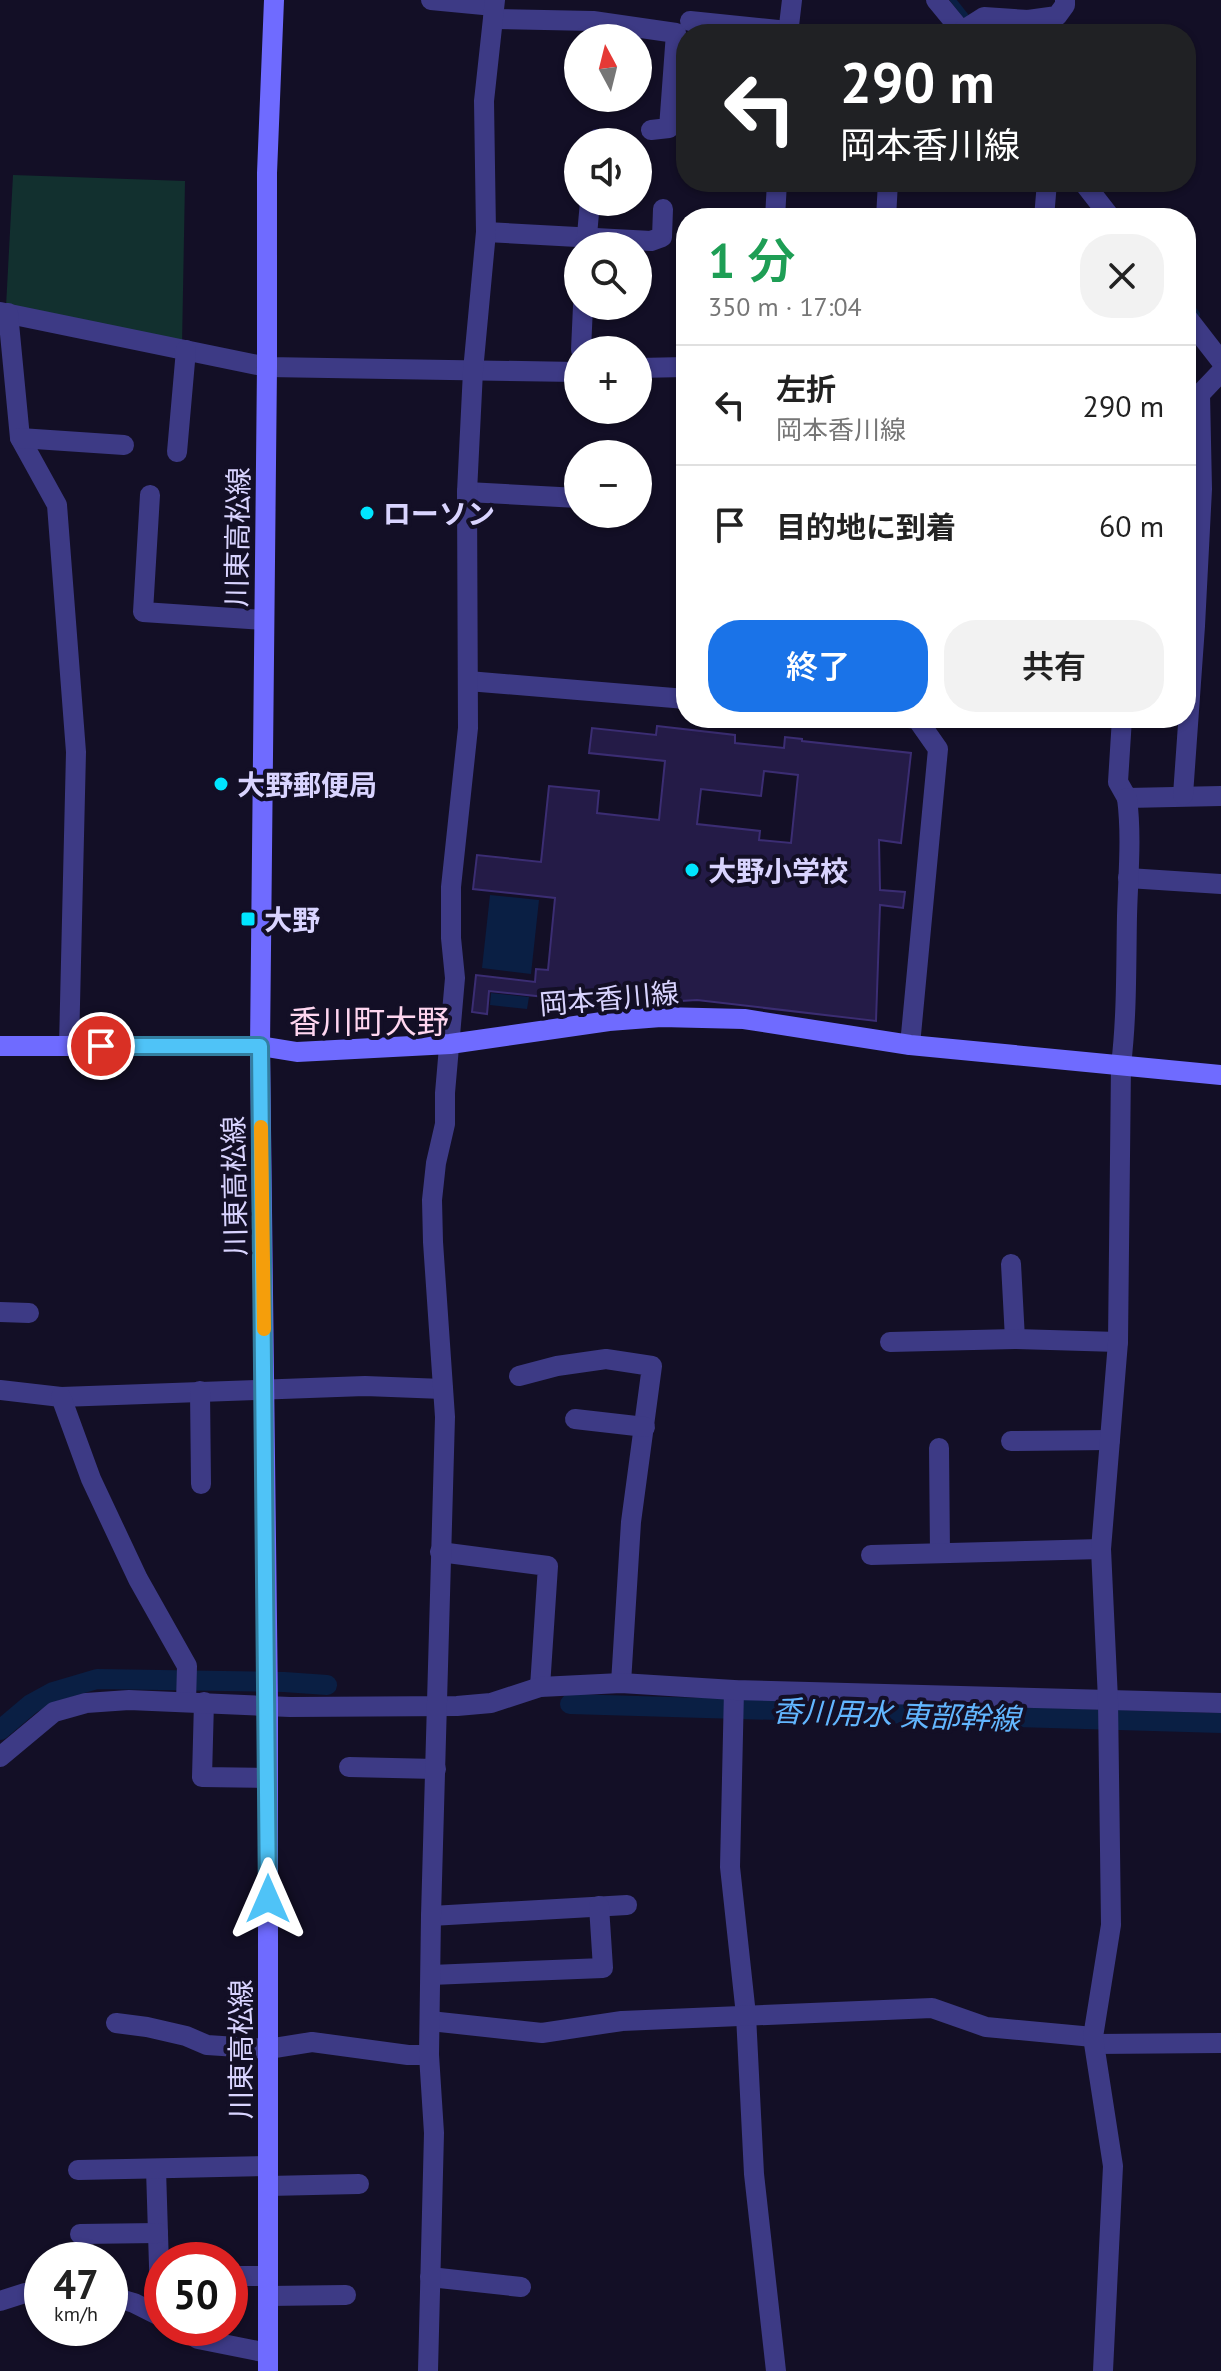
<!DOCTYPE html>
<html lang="ja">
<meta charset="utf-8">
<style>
body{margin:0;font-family:"PT Sans","Noto Sans JP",sans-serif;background:#f2f2f2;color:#222;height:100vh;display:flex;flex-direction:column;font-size:30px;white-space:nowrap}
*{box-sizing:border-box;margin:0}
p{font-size:26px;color:#767676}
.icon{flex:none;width:44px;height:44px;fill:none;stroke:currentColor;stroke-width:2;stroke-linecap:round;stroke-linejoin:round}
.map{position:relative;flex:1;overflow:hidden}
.side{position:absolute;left:676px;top:208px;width:520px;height:520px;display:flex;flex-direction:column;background:#fff;border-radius:32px;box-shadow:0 2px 6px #0004}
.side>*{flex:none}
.banner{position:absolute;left:676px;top:24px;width:520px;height:168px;border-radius:32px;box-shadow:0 2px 6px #0004;background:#202124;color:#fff;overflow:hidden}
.needle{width:52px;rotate:353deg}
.fabs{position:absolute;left:564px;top:24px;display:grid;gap:16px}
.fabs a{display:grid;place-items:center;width:88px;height:88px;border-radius:50%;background:#fff;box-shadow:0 2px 6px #0004;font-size:40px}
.speed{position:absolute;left:24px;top:2242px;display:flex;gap:16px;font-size:40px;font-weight:700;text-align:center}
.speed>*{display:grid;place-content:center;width:104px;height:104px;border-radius:50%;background:#fff;box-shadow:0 2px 6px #0004;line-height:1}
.speed small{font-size:20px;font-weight:400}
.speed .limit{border:12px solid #d22;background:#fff;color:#111}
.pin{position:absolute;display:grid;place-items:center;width:68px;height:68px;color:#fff;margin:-34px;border:4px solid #fff;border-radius:50%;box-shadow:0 2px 8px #0007}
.me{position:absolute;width:88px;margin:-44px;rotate:0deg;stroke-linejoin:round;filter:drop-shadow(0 0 6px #0008)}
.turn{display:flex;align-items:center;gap:28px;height:168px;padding:0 32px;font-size:36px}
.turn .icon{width:104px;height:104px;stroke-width:2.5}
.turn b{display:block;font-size:56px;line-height:68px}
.round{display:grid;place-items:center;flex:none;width:84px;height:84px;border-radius:32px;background:#f2f2f2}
.head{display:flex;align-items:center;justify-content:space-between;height:136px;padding:0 32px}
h1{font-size:48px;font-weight:600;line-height:60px;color:#1e9e55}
.cta{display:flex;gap:16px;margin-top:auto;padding:16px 32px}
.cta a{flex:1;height:92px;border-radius:32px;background:#1a73e8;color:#fff;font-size:32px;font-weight:600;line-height:92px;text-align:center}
.cta a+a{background:#f2f2f2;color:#222}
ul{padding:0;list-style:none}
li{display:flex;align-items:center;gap:24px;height:120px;padding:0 32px;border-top:2px solid #e0e0e0}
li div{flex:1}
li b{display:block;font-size:30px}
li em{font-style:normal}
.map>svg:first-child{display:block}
.green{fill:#12302f}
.water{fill:#0a1f44}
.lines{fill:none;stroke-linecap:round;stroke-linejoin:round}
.stream{stroke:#0a1f44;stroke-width:6}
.canal{stroke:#0a1f44;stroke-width:20}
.building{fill:#241b47;stroke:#3b2d73;stroke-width:2;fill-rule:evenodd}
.minor{stroke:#3d3a85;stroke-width:20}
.secondary{stroke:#6f6bff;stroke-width:20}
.route-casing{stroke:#337fa1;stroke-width:20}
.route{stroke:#4fc3f7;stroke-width:14}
.slow{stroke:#f59e0b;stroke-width:14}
.poi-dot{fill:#00e5ff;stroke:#130f26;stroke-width:3}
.labels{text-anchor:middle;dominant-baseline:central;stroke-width:8;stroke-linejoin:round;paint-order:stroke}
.poi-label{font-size:28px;font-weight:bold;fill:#d9d4ff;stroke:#130f26;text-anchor:start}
.street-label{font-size:28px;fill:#d9d4ff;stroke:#130f26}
.water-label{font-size:30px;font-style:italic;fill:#62b6ff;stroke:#130f26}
.quarter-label{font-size:32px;fill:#ffd6f0;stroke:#130f26}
</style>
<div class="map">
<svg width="1221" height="2371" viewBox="0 0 1221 2371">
<rect width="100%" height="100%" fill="#130f26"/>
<polygon class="green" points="13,175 185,181 182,345 6,307"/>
<g class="water">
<polygon points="490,895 539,900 531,974 482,968"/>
<polygon points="491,993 529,997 527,1009 490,1005"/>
</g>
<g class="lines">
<g class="stream">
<polyline points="953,0 980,34"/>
<polyline points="1186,300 1197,314"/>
</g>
<g class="canal">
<polyline points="570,1704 1221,1723"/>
<polyline points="0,1730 31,1704 53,1692 97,1679 284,1682 327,1685"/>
</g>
</g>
<path class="building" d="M657 726 735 735V743L784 748 785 737 802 739V741L911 753 901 843 879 840 880 890 905 892 903 908 880 905 876 1021 697 1000 631 1004 543 1014 545 997 489 991 487 1014 472 1012 476 975 535 982 536 969 548 970 555 898 473 889 477 855 541 862 549 786 599 791 597 813 659 820 665 761 589 753 592 728 656 735ZM764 771 798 775 791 843 759 840 760 831 697 824 701 789 761 796Z"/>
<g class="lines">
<g class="minor">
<polyline points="431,0 494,6"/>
<polyline points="936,0 964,34"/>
<polyline points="493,19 593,21 676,33 669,128 651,130"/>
<polyline points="690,21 788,31"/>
<polyline points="962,31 984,17 1028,20 1057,16 1065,5 1065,0"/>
<polyline points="788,34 792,0"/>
<polyline points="597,142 597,139"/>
<polyline points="1083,182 1111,218"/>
<polyline points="775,218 777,182"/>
<polyline points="886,218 888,182"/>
<polyline points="1044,218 1047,182"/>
<polyline points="486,232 651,241 662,237 663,209"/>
<polyline points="586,246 590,202"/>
<polyline points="0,312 267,367 578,372"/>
<polyline points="8,313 20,438 57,505 76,752 69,1046"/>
<polyline points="1186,316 1221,361"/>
<polyline points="581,350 583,306"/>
<polyline points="638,368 686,367"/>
<polyline points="20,438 124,445"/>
<polyline points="177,452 186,350"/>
<polyline points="467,492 578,498"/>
<polyline points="150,495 143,612 264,620"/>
<polyline points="468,681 686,699"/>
<polyline points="909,718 917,719 938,749 910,1045"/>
<polyline points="1122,718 1118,782 1127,798 1221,796"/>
<polyline points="1183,795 1195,626 1202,489 1200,394 1221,372"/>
<polyline points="1128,878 1221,884"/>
<polyline points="1011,1264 1015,1339"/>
<polyline points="0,1312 29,1313"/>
<polyline points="890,1342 1015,1339 1118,1342"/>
<polyline points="519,1376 557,1366 606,1359 652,1366 631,1522 621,1683"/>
<polyline points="0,1390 61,1397 365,1386 443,1389"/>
<polyline points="200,1391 201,1484"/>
<polyline points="61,1397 91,1479 138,1579 187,1666 186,1702"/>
<polyline points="575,1419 645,1427"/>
<polyline points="1011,1441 1110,1440"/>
<polyline points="939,1448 940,1553"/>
<polyline points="440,1552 548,1566 540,1687"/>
<polyline points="871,1555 1101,1549"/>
<polyline points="734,1690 730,1867 746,2015 754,2174 776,2371"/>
<polyline points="204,1702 202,1777 268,1778"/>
<polyline points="0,1757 54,1712 86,1703 129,1700 290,1707 457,1706 491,1703 540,1687 621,1683 734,1690 1221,1703"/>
<polyline points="349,1767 436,1769"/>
<polyline points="431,1916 627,1905"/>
<polyline points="431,1975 603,1968 599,1906"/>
<polyline points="430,2021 542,2033 622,2021 932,2008 986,2027 1093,2037"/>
<polyline points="116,2023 147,2027 186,2036 207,2045 268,2049 312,2042 408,2055 429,2055"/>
<polyline points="1095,2044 1221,2043"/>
<polyline points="156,2169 160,2298"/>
<polyline points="78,2170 268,2166"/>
<polyline points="268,2186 359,2184"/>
<polyline points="80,2234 158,2233"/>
<polyline points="230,2276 268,2276"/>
<polyline points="430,2277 521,2287"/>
<polyline points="110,2296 134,2303 162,2317"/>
<polyline points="268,2296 346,2295"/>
<polyline points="0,2301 25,2293 42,2292"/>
<polyline points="180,2328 198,2339 268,2353"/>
<polyline points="428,2371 434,2133 429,2055 431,1916 445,1417 433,1242 432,1200 436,1163 445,1124 445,1093 455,978 451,938 451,887 468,728 467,492 473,371 486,232 484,101 495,0"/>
<path d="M1103 2371 1113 2166 1093 2037 1111 1925 1108 1700 1101 1549 1118 1342 1121 1065C1127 1016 1126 966 1127 916 1128 877 1132 837 1127 798"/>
</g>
<g class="secondary">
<polyline points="0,1046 260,1046 297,1052 450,1044 609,1021 661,1017 744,1019 910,1045 1221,1075"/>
<polyline points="268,2371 268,1704 260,1046 267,367 267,173 274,0"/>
</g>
</g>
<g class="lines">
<g class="route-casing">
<polyline id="route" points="101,1046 260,1046 268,1899"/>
</g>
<use href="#route" class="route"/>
<polyline class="slow" points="261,1127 264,1329"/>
</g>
<g class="poi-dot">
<circle cx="367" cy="513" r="8"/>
<circle cx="221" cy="784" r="8"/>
<circle cx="692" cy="870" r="8"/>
<rect x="240" y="911" width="16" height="16" rx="4"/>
</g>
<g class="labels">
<g class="poi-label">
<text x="383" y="513">ローソン</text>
<text x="237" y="784">大野郵便局</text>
<text x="708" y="870">大野小学校</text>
<text x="264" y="919">大野</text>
</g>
<g class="street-label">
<text transform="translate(237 537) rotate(-89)">川東高松線</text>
<text transform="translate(609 998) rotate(-5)">岡本香川線</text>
<text transform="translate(234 1186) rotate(-91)">川東高松線</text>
<text transform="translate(240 2049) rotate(-90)">川東高松線</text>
</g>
<g class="water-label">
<text transform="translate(896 1714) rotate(2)">香川用水 東部幹線</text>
</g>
<g class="quarter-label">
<text x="369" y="1021">香川町大野</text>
</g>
</g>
</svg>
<div class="fabs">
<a><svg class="needle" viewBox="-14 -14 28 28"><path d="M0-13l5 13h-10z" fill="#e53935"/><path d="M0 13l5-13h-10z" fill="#767676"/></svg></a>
<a><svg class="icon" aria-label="sound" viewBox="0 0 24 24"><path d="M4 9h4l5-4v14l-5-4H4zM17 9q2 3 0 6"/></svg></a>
<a><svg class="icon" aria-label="search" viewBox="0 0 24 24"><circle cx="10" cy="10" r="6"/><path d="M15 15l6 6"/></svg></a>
<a>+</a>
<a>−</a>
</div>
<div class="speed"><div>47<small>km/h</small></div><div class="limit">50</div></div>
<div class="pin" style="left:101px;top:1046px;background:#d93025"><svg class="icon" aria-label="arrive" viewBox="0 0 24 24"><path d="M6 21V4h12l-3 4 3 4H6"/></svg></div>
<svg class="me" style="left:268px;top:1899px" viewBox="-20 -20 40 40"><path d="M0-17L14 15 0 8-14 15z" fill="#4fc3f7" stroke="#fff" stroke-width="4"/></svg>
<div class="banner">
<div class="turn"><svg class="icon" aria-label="left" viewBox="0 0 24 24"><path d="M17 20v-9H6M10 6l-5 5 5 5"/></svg><div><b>290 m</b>岡本香川線</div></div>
</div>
<section class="side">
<div class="head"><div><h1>1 分</h1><p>350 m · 17:04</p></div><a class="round"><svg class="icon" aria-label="close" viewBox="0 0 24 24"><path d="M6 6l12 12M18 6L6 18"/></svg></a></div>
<ul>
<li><svg class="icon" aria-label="left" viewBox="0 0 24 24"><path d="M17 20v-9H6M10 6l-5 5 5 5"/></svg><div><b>左折</b><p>岡本香川線</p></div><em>290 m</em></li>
<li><svg class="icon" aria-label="arrive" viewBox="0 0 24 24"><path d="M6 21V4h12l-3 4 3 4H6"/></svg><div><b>目的地に到着</b></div><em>60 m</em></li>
</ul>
<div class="cta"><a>終了</a><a>共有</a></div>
</section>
</div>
